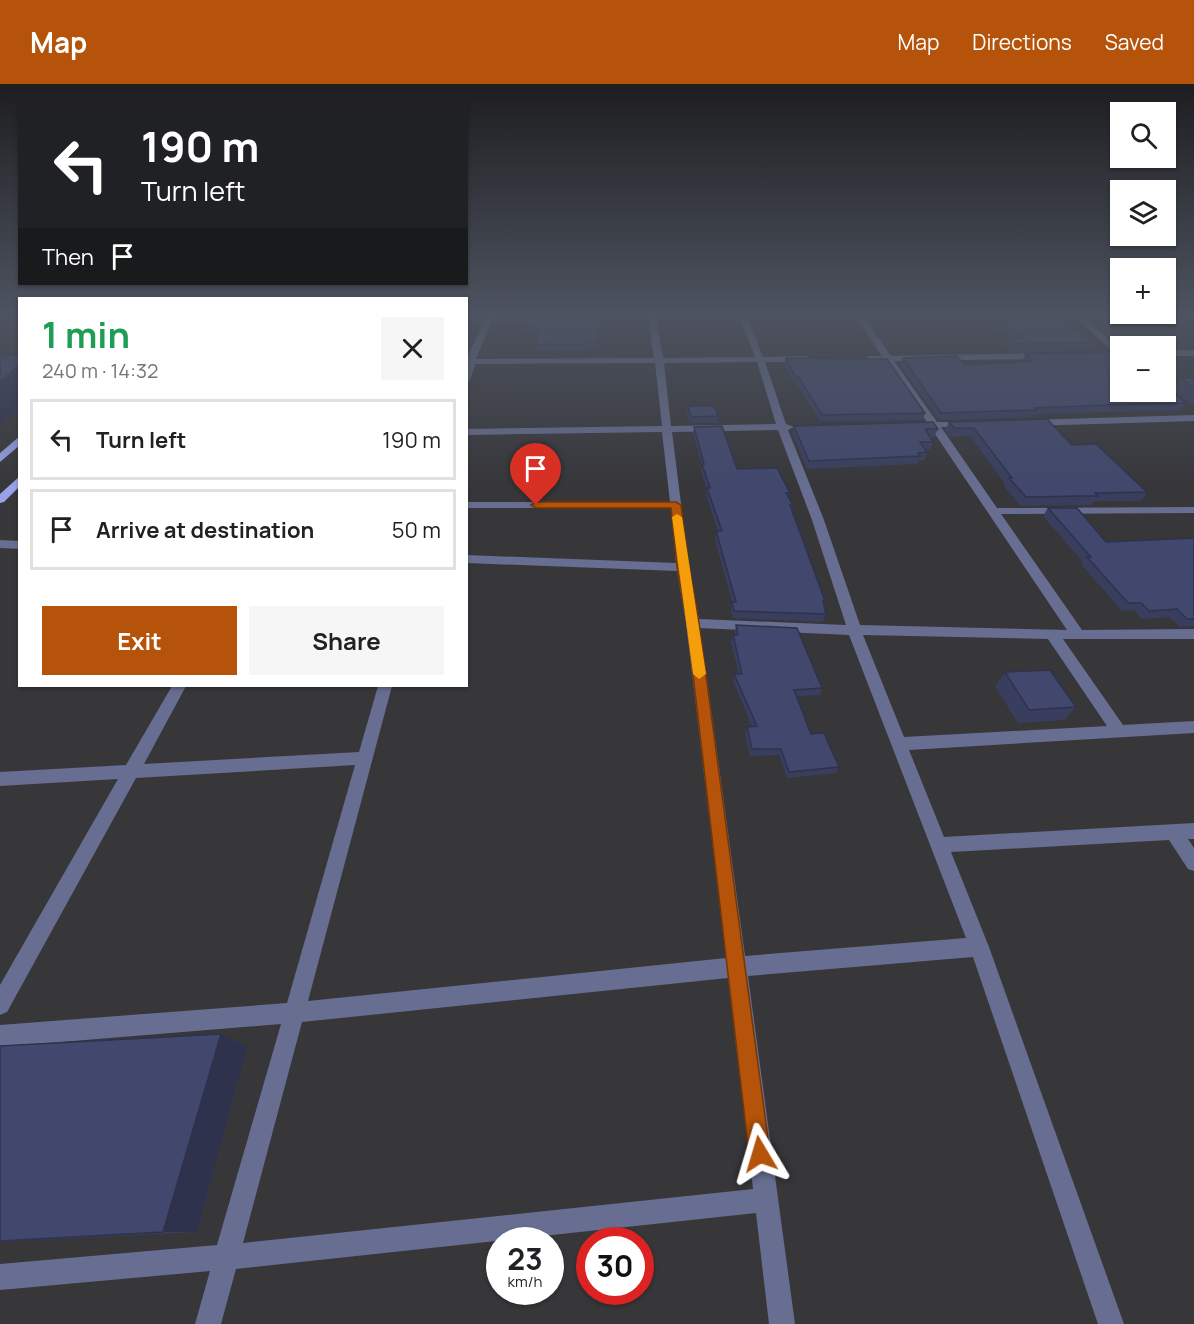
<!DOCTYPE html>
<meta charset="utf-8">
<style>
body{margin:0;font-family:Manrope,sans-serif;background:#f6f6f6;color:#202124;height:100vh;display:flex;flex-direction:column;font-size:22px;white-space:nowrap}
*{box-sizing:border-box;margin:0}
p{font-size:20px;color:#757577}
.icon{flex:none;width:33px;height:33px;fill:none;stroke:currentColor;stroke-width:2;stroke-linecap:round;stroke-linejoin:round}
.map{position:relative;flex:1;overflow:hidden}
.side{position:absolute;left:18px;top:213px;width:450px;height:390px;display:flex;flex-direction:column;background:#fff;border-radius:0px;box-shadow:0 2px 4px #0004}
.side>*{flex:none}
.top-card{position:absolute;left:18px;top:18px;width:450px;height:183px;border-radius:0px;box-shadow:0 2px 4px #0004;background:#202124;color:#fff;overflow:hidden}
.controls{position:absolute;left:1110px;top:18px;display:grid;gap:12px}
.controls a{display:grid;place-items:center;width:66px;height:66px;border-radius:0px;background:#fff;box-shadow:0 2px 4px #0004;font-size:30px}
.speed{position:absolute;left:486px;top:1143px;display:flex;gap:12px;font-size:30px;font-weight:700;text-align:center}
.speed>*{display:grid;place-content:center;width:78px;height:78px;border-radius:50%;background:#fff;box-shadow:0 2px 4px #0004;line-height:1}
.speed small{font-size:15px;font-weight:400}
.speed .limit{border:9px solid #d22;background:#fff;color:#111}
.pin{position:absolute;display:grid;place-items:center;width:51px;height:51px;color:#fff;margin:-62px -26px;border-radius:50% 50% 50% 0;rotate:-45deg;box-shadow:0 0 6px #0007}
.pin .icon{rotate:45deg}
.me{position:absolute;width:66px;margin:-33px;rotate:353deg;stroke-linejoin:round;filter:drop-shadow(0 0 4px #0008)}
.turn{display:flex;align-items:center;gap:21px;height:126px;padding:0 24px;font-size:27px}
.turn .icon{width:78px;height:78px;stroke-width:2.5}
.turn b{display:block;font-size:42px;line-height:51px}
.then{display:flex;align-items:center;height:57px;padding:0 24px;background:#0003;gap:12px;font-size:22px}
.round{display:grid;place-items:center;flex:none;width:63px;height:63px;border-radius:0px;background:#f6f6f6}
.summary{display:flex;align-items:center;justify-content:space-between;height:102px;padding:0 24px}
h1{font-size:36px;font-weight:700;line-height:45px;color:#1e9e55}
.primary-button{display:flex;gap:12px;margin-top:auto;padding:12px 24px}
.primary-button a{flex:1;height:69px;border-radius:0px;background:#b45309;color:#fff;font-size:24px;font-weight:700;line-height:69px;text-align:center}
.primary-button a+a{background:#f6f6f6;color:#202124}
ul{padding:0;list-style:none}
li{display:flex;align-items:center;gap:18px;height:81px;margin:0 12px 9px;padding:0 12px;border:3px solid #e0e0e0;border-radius:0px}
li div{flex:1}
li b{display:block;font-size:22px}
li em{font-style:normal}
header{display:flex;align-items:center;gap:36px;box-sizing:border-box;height:84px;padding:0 30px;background:#b45309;color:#fff}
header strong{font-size:28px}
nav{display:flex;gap:33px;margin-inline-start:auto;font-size:21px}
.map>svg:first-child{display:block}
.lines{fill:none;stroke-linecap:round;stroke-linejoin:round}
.street{fill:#686e91;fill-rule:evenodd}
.primary{fill:#97a2e9;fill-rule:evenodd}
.wall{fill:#393e5e}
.shaded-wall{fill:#2e324c}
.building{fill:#42486d;stroke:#2e324c;stroke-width:1.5}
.route{fill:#b45309;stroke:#753606;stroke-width:1.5}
.slow{fill:#f59e0b}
</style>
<header>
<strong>Map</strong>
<nav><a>Map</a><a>Directions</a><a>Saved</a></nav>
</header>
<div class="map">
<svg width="1194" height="1240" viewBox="0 0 1194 1240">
<rect width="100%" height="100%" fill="#37373a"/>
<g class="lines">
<g class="street">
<path d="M488 229H496L494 232H546L550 234 546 236 492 237 476 275 654 274 648 235 576 236V232H579L647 229H910L863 232 891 272 1043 269 1047 272 1043 275 894 277 937 338H969L971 340 966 343H941L997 424 1194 423V429L1001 430 1082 546 1194 545V555H1063L1123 641 1194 637V649L909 666 944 753 1194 739V755H1188L1194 764V787L1188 785 1169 756 951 768 989 863 1124 1240H1098L973 873 748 892 795 1240H769L756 1129 236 1185 221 1240H195L210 1187 0 1206V1180L217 1161 281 940 0 963V941L287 919 355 681 136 694 7 928 0 931V901L118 695 0 702V688L126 681 172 602H186L144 680 359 668 378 602H392L308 917 726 874 686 539 677 487 466 479V471L676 479 671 424H466V418H670L662 348 466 351V345L662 342 655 279 475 280 470 296 466 299V275L485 237H466V233L487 232ZM855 232 882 272H869L865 275 869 278 886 277 927 338H915L910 341 915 344H931L1067 546 860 541 824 436 788 346 794 343 786 340 765 278H806L810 275 806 272 763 273 748 234ZM740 234 755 273 663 274 656 235ZM757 278 776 340 671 342 664 279ZM778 346 812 436 846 541 699 535 689 483 672 348ZM700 544 849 551 966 854 745 872ZM863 551 1048 555 1107 642 904 653ZM728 894 753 1105 243 1159 302 938Z"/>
<polygon points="1071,229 1194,229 1194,232 1085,234 1120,266 1120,272 1091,274 1088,273 1088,269 1113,268"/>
<rect x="1166" y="266" width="28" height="6"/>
<polygon points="1194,331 1194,337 1029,342 1024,339 1029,336"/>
<polygon points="0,456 20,457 20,465 0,464"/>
</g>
<g class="primary">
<polygon points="20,352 20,361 0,378 0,369"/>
<polygon points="20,392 20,402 4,418 0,419 0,410"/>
</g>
</g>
<g class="wall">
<polygon points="980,229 1035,229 1041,235 1071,245 1095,259 1091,266 1011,268 1005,262 1008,255 1010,255"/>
<polygon points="599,232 597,264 586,263 586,267 536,266 537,250 526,249 526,243"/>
<polygon points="1025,270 1120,308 1166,303 1186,319 1181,326 1102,328 1033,331 1032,333 938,336 900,281 903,274 965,281 1023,278 1022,277"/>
<polygon points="786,274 925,329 923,336 820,337 796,299 793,299 784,280"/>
<polygon points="1181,294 1194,294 1194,322 1173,306"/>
<polygon points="688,322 718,332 717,339 690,339 687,329"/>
<polygon points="949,338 1072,361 1147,408 1141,417 1094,417 1092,421 1078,421 1021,422 1004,403 1005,400 970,352 950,353 945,346"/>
<polygon points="794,342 938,345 934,353 930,353 933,358 930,366 925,366 927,368 924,376 918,377 917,380 807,385 792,349"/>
<polygon points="694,343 737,385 790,409 789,413 793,421 792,425 825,517 824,521 826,530 823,538 732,534 731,525 732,518 715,455 716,447 718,447 706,411 707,406 701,387 702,382 693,350"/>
<polygon points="1048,424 1106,458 1194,454 1194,542 1180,543 1170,533 1142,535 1134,526 1122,527 1081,480 1083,478 1043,432"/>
<polygon points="736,541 822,604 820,611 796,612 811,650 839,683 836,689 787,694 779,671 750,672 745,649 747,643 752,642 733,597 734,590 739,590 731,558 733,551 735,551 735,548"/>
<polygon points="1005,588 1076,623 1064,636 1018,639 995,602"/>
<polygon points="221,950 247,963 197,1148 0,1158 0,962"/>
</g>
<g class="shaded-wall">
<polygon points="10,229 20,229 20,238 15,238"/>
<polygon points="20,280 20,322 0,341 0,298"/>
<polygon points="221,950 247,963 197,1148 163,1148"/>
</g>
<g class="building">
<polygon points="991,229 1035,229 1041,235 1058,235 1071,245 1076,245 1095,259 1015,260 1008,255 1022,254"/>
<polygon points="599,232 597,257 586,257 586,261 536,260 538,244 526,243 528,233"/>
<polygon points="1108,269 1120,278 1120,308 1166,308 1166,299 1167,299 1166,303 1186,319 1107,321 1035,324 1036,326 941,329 903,274 957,272 965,281 1033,277 1025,270"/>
<polygon points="20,270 20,280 0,298 0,272"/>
<polygon points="786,274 887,275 925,329 822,331 798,292 795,292"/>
<polygon points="1181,294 1194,294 1194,304"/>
<polygon points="688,322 714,322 718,332 691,333"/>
<polygon points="1047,335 1072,361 1096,360 1147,408 1095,409 1098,412 1083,412 1026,413 1009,394 1012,394 974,344 954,344 949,338"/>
<polygon points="933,338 938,345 925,345 933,358 920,358 927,368 918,369 920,372 809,377 794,342"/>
<polygon points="722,342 737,385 777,384 790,409 786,409 793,421 790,421 825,517 823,517 826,530 734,527 732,518 736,518 716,447 722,447 707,404 710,404 702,380 704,380 694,343"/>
<polygon points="1048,424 1077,424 1106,458 1194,454 1194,535 1187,535 1177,525 1149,527 1141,519 1128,519 1087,473 1091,473"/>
<polygon points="736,541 797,544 822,604 794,606 811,650 824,649 839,683 789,688 781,665 752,665 747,643 757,642 734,590 742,590 733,551 738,551"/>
<polygon points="1050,586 1076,623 1029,626 1005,588"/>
<polygon points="221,950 163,1148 0,1157 0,962"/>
</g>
<linearGradient id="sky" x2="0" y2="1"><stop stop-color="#1e1e20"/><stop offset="0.57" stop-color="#4d5360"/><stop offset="1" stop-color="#4d5360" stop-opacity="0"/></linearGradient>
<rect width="1194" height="403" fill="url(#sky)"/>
<polygon class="route" points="676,418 681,421 689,483 699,539 770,1070 767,1077 760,1080 752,1077 749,1070 687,539 677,483 671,424 536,424 531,421 536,418"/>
<polygon class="slow" points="677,430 682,433 706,590 699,595 693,590 672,433"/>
</svg>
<div class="controls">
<a><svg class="icon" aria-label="search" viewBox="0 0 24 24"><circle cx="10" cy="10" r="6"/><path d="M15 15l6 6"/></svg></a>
<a><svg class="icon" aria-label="layers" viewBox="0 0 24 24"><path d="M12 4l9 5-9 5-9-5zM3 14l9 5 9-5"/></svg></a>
<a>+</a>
<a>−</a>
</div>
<div class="speed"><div>23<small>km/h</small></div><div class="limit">30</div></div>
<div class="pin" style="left:536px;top:421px;background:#d93025"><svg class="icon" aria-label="arrive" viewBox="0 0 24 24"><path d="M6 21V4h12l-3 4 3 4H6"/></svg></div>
<svg class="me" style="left:760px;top:1070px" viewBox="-20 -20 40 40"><path d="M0-17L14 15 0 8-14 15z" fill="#b45309" stroke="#fff" stroke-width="4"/></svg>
<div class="top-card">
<div class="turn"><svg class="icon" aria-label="left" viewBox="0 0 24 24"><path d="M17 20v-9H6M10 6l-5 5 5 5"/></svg><div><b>190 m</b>Turn left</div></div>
<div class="then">Then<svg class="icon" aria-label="arrive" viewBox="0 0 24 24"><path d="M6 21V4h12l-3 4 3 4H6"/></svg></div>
</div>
<section class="side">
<div class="summary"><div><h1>1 min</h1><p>240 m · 14:32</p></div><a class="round"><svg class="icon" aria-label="close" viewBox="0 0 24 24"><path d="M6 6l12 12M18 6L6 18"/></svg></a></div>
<ul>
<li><svg class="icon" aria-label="left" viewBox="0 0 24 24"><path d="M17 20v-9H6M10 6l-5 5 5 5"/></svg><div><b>Turn left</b></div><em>190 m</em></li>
<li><svg class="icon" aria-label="arrive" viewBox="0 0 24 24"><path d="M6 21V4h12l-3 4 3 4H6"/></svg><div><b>Arrive at destination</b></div><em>50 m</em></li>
</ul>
<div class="primary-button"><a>Exit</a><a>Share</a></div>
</section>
</div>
